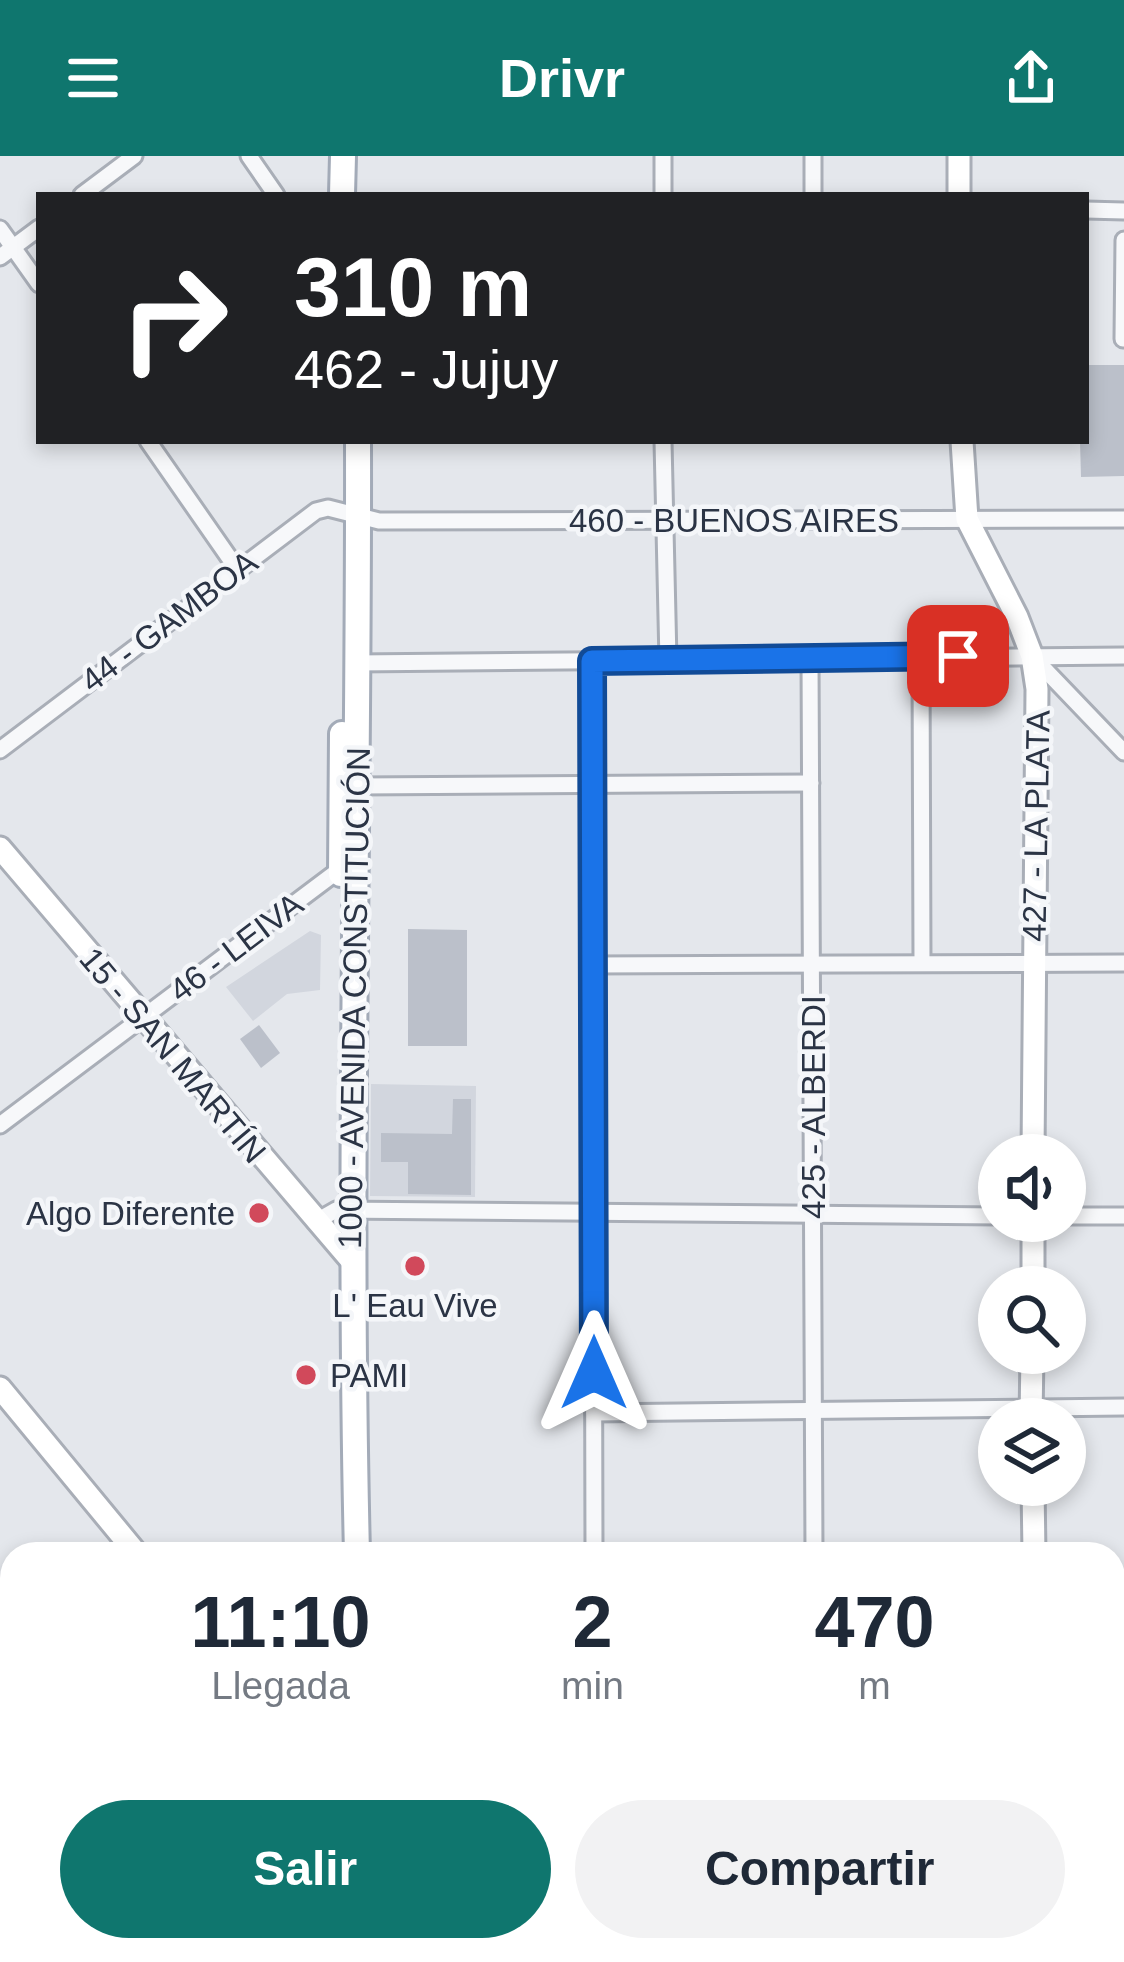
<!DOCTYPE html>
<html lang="es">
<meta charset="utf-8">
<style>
body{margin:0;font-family:Helvetica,sans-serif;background:#f2f2f3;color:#1f2937;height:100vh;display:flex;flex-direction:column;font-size:45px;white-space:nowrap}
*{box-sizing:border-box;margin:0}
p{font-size:39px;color:#747a83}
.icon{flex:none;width:66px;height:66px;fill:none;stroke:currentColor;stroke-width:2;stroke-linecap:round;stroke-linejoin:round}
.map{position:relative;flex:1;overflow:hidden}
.side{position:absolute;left:0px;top:1386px;width:1125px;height:420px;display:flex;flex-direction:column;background:#fff;border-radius:36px 36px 0 0;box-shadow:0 6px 18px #0003}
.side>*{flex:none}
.top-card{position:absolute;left:36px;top:36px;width:1053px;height:252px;border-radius:0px;box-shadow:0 6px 18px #0003;background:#202124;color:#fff;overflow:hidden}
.controls{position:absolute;left:978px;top:978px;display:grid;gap:24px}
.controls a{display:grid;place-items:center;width:108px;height:108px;border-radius:50%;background:#fff;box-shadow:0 6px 18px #0003;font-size:60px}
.pin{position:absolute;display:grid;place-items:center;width:102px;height:102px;color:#fff;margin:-51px;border-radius:24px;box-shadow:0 6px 18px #0006}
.me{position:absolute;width:132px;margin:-66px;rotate:0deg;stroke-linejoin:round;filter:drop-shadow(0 0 9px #0008)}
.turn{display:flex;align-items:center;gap:42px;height:252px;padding:0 60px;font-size:54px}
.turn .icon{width:156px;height:156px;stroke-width:2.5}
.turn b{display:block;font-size:84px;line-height:102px}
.eta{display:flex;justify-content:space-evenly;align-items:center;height:204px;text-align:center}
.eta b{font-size:72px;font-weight:800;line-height:84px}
.cta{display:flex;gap:24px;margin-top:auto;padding:24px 60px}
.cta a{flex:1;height:138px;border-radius:72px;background:#0f766e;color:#fff;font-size:48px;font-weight:800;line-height:138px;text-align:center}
.cta a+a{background:#f2f2f3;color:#1f2937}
header{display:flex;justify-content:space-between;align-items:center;height:156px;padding:0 60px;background:#0f766e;color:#fff;font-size:54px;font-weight:800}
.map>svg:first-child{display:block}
.built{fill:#d2d6de}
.building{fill:#bbc0ca}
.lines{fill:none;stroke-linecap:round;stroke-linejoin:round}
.street-casing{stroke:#a9aeb7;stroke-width:21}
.secondary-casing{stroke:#a9aeb7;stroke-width:27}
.primary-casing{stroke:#a3abb8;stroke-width:30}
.path{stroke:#c2c5cb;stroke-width:3;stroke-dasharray:9 9;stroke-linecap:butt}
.street{stroke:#f7f8fa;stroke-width:15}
.secondary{stroke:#fff;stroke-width:21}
.primary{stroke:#fff;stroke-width:24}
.route-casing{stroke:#114b97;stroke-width:30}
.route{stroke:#1a73e8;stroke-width:21}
.poi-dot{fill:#d1495b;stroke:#f4f6f9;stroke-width:4.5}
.labels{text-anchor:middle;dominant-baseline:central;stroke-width:9;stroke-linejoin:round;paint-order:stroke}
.street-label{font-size:33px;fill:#2b3445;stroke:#f4f6f9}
.poi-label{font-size:33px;fill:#2b3445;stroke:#f4f6f9;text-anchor:end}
</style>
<header><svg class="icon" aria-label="menu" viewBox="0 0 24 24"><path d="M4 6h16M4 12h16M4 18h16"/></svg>Drivr<svg class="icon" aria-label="share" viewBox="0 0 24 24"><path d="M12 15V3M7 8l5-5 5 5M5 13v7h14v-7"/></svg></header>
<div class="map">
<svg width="1124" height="1806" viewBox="0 0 1124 1806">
<rect width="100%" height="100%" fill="#e4e7ec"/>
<g class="built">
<polygon points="310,775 321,779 320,834 287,838 253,865 226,831"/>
<polygon points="371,928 476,930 475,1041 370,1040"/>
</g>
<g class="building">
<polygon points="1086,209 1124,209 1124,320 1081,321 1080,285 1086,285"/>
<polygon points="408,773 467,774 467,890 408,890"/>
<polygon points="259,869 280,897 261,912 240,883"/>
<polygon points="453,943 471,943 471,1039 408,1038 408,1006 381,1006 381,977 452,978"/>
</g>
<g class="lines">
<g class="street-casing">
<g id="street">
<polyline points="249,0 276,39"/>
<polyline points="663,0 663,39"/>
<polyline points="82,39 134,0"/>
<polyline points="813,39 813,0"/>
<polyline points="1086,54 1124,55"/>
<polyline points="0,73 39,128"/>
<polyline points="0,101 39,72"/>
<polyline points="1123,183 1124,84"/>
<polyline points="148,285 237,413"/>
<polyline points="663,285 668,505"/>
<polyline points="921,500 922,806"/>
<polyline points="1032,500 1124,596"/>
<polyline points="810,503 814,1398"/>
<polyline points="592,505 594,1398"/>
<polyline points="356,507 1124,500"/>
<polyline points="0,594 316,355 328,352 379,365 1124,363"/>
<polyline points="359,630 811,627"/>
<polyline points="593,809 1124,807"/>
<polyline points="0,969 343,711"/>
<polyline points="1065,1060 1124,1060"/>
<polyline points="315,1066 336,1054 999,1060"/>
<polyline points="594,1257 1124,1251"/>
<polyline points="1113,1441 1124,1441"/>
<polyline points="0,1522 12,1512"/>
<polyline points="0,1758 12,1772"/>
<polyline points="1113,1763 1124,1763"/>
<polyline points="31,1794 41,1806"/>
<polyline points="588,1794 588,1806"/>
<polyline points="618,1794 653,1806"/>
<polyline points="905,1806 907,1794"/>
</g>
</g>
<g class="secondary-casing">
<g id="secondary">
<polyline points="959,39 959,0"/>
<polyline points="962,285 967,363 1017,461 1032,500 1037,533 1033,999"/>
<polyline points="0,692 350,1103"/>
<polyline points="1033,1131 1033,1065"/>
<polyline points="0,1232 137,1398"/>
<polyline points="1031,1263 1032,1197"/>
<polyline points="1033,1329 1034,1398"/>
<polyline points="1034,1806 1034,1794"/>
</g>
</g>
<g class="primary-casing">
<g id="primary">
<polyline points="342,39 343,0"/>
<polyline points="341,718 342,578"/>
<path d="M357 1398C348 1027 359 656 358 285"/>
<polyline points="342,1806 342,1794"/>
<polyline points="360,1806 360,1794"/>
</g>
</g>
<polyline class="path" points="0,1794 10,1806"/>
<use href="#street" class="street"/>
<use href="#secondary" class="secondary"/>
<use href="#primary" class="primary"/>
</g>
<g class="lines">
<g class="route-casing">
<polyline id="route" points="594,1217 592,505 958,500"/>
</g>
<use href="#route" class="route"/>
</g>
<g class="poi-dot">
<circle cx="259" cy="1057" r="12"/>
<circle cx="415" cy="1110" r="12"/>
<circle cx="306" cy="1219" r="12"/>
</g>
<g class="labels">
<g class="street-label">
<text x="734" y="364">460 - BUENOS AIRES</text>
<text transform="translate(169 465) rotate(-37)">44 - GAMBOA</text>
<text transform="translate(1036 670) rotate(-89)">427 - LA PLATA</text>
<text transform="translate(236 791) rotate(-37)">46 - LEIVA</text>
<text transform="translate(354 842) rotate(-89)">1000 - AVENIDA CONSTITUCIÓN</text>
<text transform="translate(173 899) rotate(50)">15 - SAN MARTÍN</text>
<text transform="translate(813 951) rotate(-90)">425 - ALBERDI</text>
</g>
<g class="poi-label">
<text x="235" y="1057">Algo Diferente</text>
<text x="415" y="1149" text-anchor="middle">L' Eau Vive</text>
<text x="330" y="1219" text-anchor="start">PAMI</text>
</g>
</g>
</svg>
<div class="controls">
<a><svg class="icon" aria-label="sound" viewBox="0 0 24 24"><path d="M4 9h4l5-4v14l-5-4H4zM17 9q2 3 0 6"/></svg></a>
<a><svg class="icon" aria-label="search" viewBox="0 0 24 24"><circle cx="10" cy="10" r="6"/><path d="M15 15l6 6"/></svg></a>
<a><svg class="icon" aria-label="layers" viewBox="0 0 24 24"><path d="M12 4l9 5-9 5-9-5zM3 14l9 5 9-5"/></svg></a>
</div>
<div class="pin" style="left:958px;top:500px;background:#d93025"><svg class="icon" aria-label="arrive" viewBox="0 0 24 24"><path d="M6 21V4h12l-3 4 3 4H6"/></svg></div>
<svg class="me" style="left:594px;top:1217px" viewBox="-20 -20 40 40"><path d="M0-17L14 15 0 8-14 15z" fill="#1a73e8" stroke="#fff" stroke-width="4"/></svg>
<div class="top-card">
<div class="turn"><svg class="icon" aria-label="right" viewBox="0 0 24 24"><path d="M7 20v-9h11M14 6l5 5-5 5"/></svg><div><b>310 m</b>462 - Jujuy</div></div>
</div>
<section class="side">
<div class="eta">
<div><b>11:10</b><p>Llegada</p></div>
<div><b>2</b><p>min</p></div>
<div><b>470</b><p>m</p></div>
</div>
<div class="cta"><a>Salir</a><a>Compartir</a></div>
</section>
</div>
